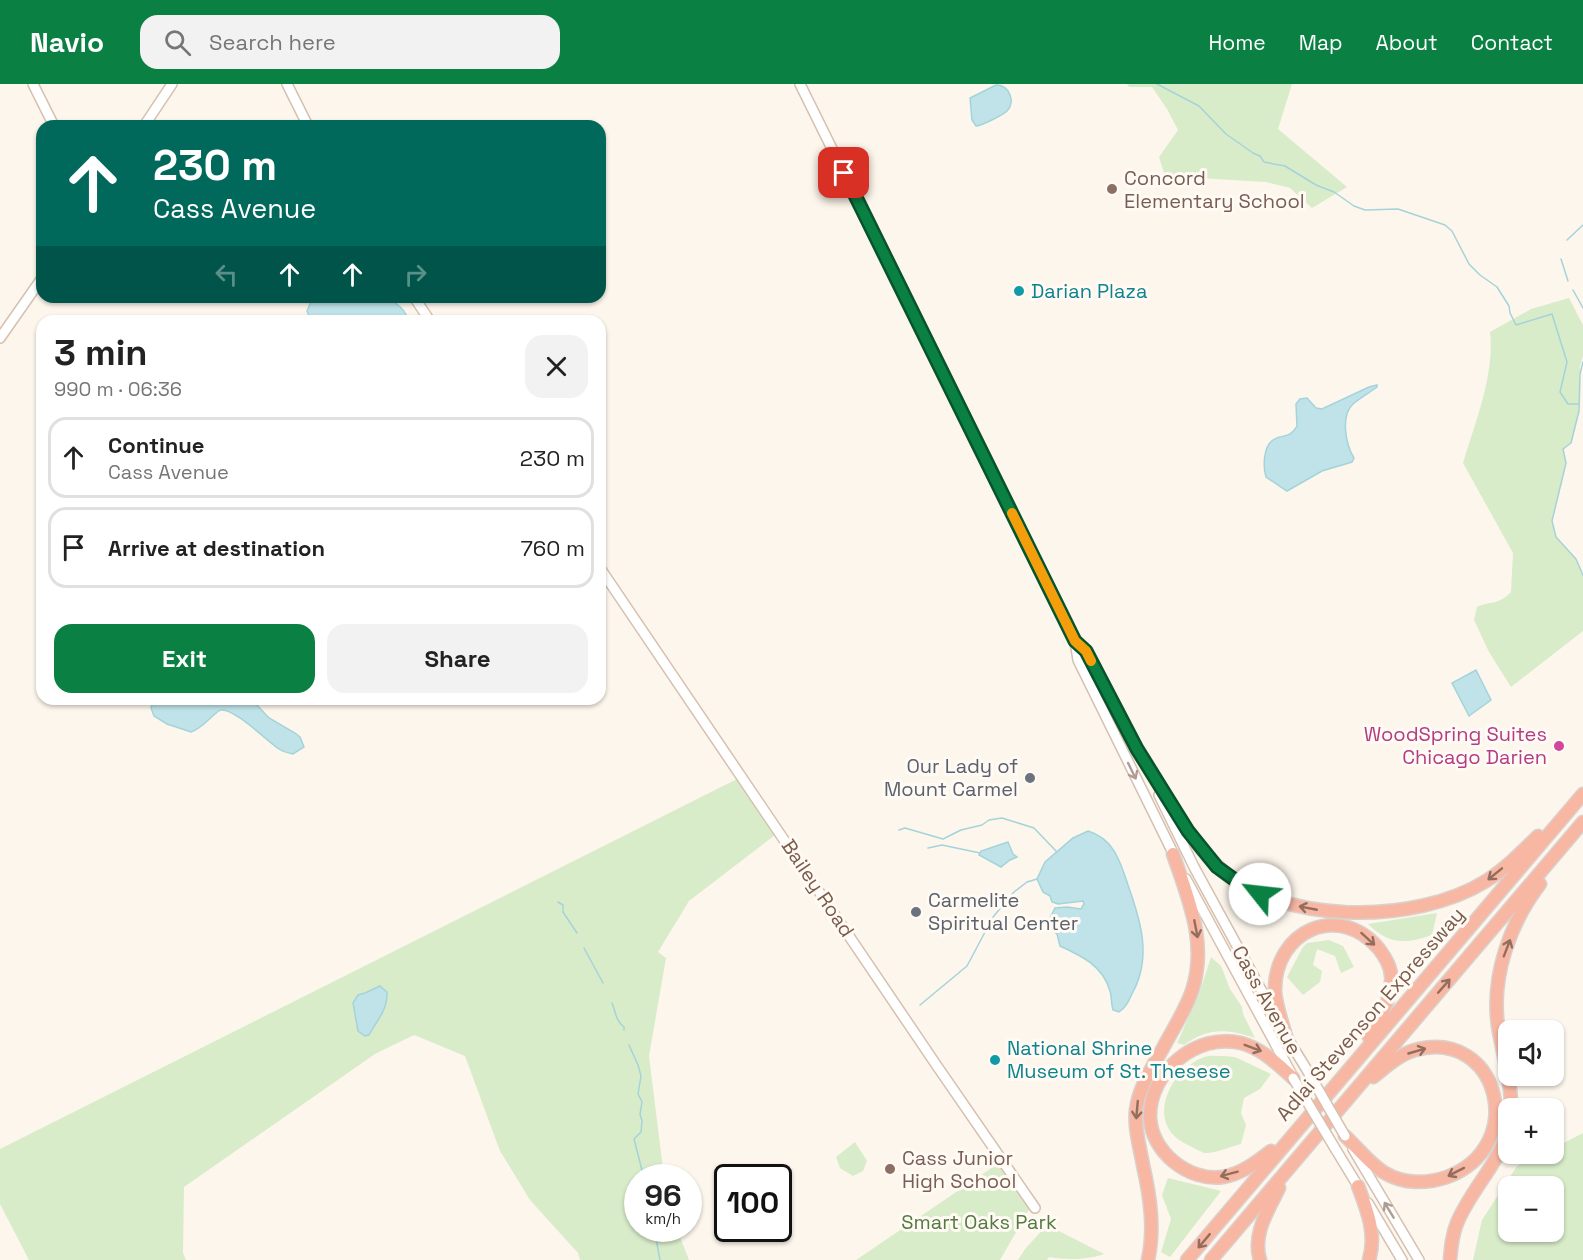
<!DOCTYPE html>
<meta charset="utf-8">
<style>
body{margin:0;font-family:"Space Grotesk",sans-serif;background:#f2f2f2;color:#222;height:100vh;display:flex;flex-direction:column;font-size:22px;white-space:nowrap}
*{box-sizing:border-box;margin:0}
p{font-size:20px;color:#767676}
.icon{flex:none;width:33px;height:33px;fill:none;stroke:currentColor;stroke-width:2;stroke-linecap:round;stroke-linejoin:round}
.map{position:relative;flex:1;overflow:hidden}
.panel{position:absolute;left:36px;top:231px;width:570px;height:390px;display:flex;flex-direction:column;background:#fff;border-radius:18px;box-shadow:0 2px 4px #0004}
.panel>*{flex:none}
.guide{position:absolute;left:36px;top:36px;width:570px;height:183px;border-radius:18px;box-shadow:0 2px 4px #0004;background:#00695c;color:#fff;overflow:hidden}
.fabs{position:absolute;left:1498px;top:936px;display:grid;gap:12px}
.fabs a{display:grid;place-items:center;width:66px;height:66px;border-radius:12px;background:#fff;box-shadow:0 2px 4px #0004;font-size:30px}
.speed{position:absolute;left:624px;top:1080px;display:flex;gap:12px;font-size:30px;font-weight:700;text-align:center}
.speed>*{display:grid;place-content:center;width:78px;height:78px;border-radius:50%;background:#fff;box-shadow:0 2px 4px #0004;line-height:1}
.speed small{font-size:15px;font-weight:400}
.speed .limit{border:3px solid #111;border-radius:9px;background:#fff;color:#111}
.pin{position:absolute;display:grid;place-items:center;width:51px;height:51px;color:#fff;margin:-26px;border-radius:12px;box-shadow:0 3px 9px #0006}
.me{position:absolute;width:66px;margin:-33px;rotate:299deg;stroke-linejoin:round;filter:drop-shadow(0 0 4px #0008)}
.turn{display:flex;align-items:center;gap:21px;height:126px;padding:0 18px;font-size:27px}
.turn .icon{width:78px;height:78px;stroke-width:2.5}
.turn b{display:block;font-size:42px;line-height:51px}
.lanes{display:flex;align-items:center;height:57px;padding:0 18px;background:#0003;justify-content:center;gap:30px;direction:ltr}
.lanes .off{opacity:.35}
.round{display:grid;place-items:center;flex:none;width:63px;height:63px;border-radius:18px;background:#f2f2f2}
.headline{display:flex;align-items:center;justify-content:space-between;height:102px;padding:0 18px}
h1{font-size:36px;font-weight:700;line-height:45px}
.primary-button{display:flex;gap:12px;margin-top:auto;padding:12px 18px}
.primary-button a{flex:1;height:69px;border-radius:18px;background:#0b8043;color:#fff;font-size:24px;font-weight:700;line-height:69px;text-align:center}
.primary-button a+a{background:#f2f2f2;color:#222}
ul{padding:0;list-style:none}
li{display:flex;align-items:center;gap:18px;height:81px;margin:0 12px 9px;padding:0 6px;border:3px solid #e0e0e0;border-radius:18px}
li div{flex:1}
li b{display:block;font-size:22px}
li em{font-style:normal}
header{display:flex;align-items:center;gap:36px;box-sizing:border-box;height:84px;padding:0 30px;background:#0b8043;color:#fff}
header strong{font-size:28px}
nav{display:flex;gap:33px;margin-inline-start:auto;font-size:21px}
.search{width:420px;height:54px;background:#f2f2f2;display:flex;align-items:center;gap:15px;box-sizing:border-box;padding:0 21px;border-radius:18px;color:#767676;font-size:22px}
.map>svg:first-child{display:block}
.green{fill:#d8ecc9;fill-rule:evenodd}
.water{fill:#bfe3e8;stroke:#a5d3da;stroke-width:1.5}
.lines{fill:none;stroke-linecap:round;stroke-linejoin:round}
.stream{stroke:#a5d3da;stroke-width:1.5}
.secondary-casing{stroke:#d6c0b0;stroke-width:12}
.highway-casing{stroke:#dad1cd;stroke-width:15}
.secondary{stroke:#fff;stroke-width:9}
.highway{stroke:#f7b7a3;stroke-width:12}
.secondary-bridge-casing{stroke:#d6c0b0;stroke-width:12;stroke-linecap:butt}
.secondary-bridge{stroke:#fff;stroke-width:9}
.oneway{stroke:#af9d94}
.oneway2{stroke:#936e5e}
.route-casing{stroke:#07532c;stroke-width:15}
.route{stroke:#0b8043;stroke-width:10}
.slow{stroke:#f59e0b;stroke-width:10}
.education-dot{fill:#8d6e63;stroke:#fffaf3;stroke-width:2}
.culture-dot{fill:#0f9aa8;stroke:#fffaf3;stroke-width:2}
.hotel-dot{fill:#d1479c;stroke:#fffaf3;stroke-width:2}
.worship-dot{fill:#6b7280;stroke:#fffaf3;stroke-width:2}
.labels{text-anchor:middle;dominant-baseline:central;stroke-width:6;stroke-linejoin:round;paint-order:stroke}
.education-label{font-size:20px;fill:#785e54;stroke:#fffaf3;text-anchor:start}
.culture-label{font-size:20px;fill:#0d838f;stroke:#fffaf3;text-anchor:start}
.hotel-label{font-size:20px;fill:#b23c85;stroke:#fffaf3;text-anchor:end}
.worship-label{font-size:20px;fill:#5b616d;stroke:#fffaf3;text-anchor:end}
.street-label{font-size:20px;fill:#7a5c4d;stroke:#fffaf3}
.park-label{font-size:20px;fill:#537a41;stroke:#fffaf3}
</style>
<header>
<strong>Navio</strong>
<div class="search"><svg class="icon" aria-label="search" viewBox="0 0 24 24"><circle cx="10" cy="10" r="6"/><path d="M15 15l6 6"/></svg>Search here</div>
<nav><a>Home</a><a>Map</a><a>About</a><a>Contact</a></nav>
</header>
<div class="map">
<svg width="1583" height="1176" viewBox="0 0 1583 1176">
<rect width="100%" height="100%" fill="#fdf6ec"/>
<g class="green">
<polygon points="1127,0 1292,0 1278,45 1347,103 1312,124 1290,104 1266,98 1165,92 1159,73 1178,46 1167,25 1152,3 1129,3"/>
<path d="M1569 214 1583 241V272L1580 282 1579 327 1571 359 1563 366 1566 379 1552 437 1556 453 1576 475 1583 491V547L1511 603 1489 568 1474 536 1477 523C1492 516 1497 522 1511 508L1513 469 1463 379C1475 339 1495 290 1490 248L1531 225Z"/>
<polygon points="737,695 775,751 689,817 658,868 666,874 649,972 664,1093 638,1094 638,1144 677,1145 689,1176 580,1176 578,1169 530,1116 500,1067 465,972 414,951 375,970 184,1103 183,1169 186,1176 29,1176 0,1120 0,1065"/>
<path d="M1437 829 1432 851C1406 860 1389 861 1368 840Z"/>
<polygon points="1329,856 1343,862 1354,883 1341,889 1335,872 1317,865 1313,881 1322,887 1320,898 1303,911 1287,893 1303,863 1307,859"/>
<path d="M1211 873 1221 882 1230 905 1242 923 1243 930 1255 954C1227 945 1209 943 1184 961L1177 959 1199 910Z"/>
<path d="M1223 972 1235 973 1271 990 1260 1005 1244 1014 1241 1029 1246 1041 1241 1060C1232 1062 1213 1070 1205 1069 1200 1068 1193 1063 1188 1061 1144 1041 1168 987 1204 973 1210 971 1217 972 1223 972Z"/>
<path d="M1583 1049V1176H1473L1482 1136 1517 1082 1542 1070H1554V1064ZM1509 1102H1554V1148H1509Z"/>
<polygon points="855,1058 867,1077 863,1087 853,1092 840,1084 836,1073"/>
<polygon points="999,1079 1030,1124 1000,1176 856,1176"/>
<polygon points="1168,1094 1221,1107 1170,1173 1161,1168 1171,1135 1162,1111"/>
<path d="M1047 1141 1104 1170C1089 1176 1065 1176 1049 1173L1047 1176H1018L1025 1165Z"/>
</g>
<g class="water">
<path d="M996 1C1009 1 1016 17 1007 27 1003 31 981 42 976 42L972 36 970 14Z"/>
<path d="M313 213H386C395 217 407 227 408 237H311L307 227Z"/>
<path d="M1377 301V303C1369 309 1360 314 1353 320 1340 332 1346 361 1354 374L1352 378 1322 387 1287 407 1266 393C1263 383 1263 363 1273 356 1283 349 1289 356 1297 342L1296 320 1300 315 1307 314 1316 324 1322 325 1369 303Z"/>
<polygon points="1476,586 1491,616 1469,632 1452,599"/>
<path d="M154 615H248L256 620 269 634 295 649 300 653 304 663 293 670C289 669 283 668 279 665 267 657 234 624 221 626 215 627 204 644 191 648L167 640 154 632 151 624Z"/>
<path d="M1088 747C1115 755 1121 780 1129 804 1141 838 1151 872 1134 906 1129 915 1128 922 1119 928L1113 926C1111 920 1112 913 1110 907 1103 882 1082 872 1060 862L1057 850 1050 844 1049 836 1055 824 1067 823 1081 825 1084 820 1083 817 1058 820 1052 818 1050 812 1043 808 1037 795 1045 778 1073 754Z"/>
<polygon points="1008,758 1013,770 1017,773 1010,776 1001,783 979,771 981,767"/>
<path d="M380 902 387 908C388 926 377 936 369 951L365 952 358 947 353 919 358 911 365 909Z"/>
</g>
<g class="lines">
<g class="stream">
<polyline points="1157,0 1199,22 1226,50 1253,69 1260,72 1264,78 1285,82 1316,101 1334,108 1354,122 1365,126 1398,125 1445,141 1452,147 1469,180 1480,191 1497,203 1509,222 1510,229 1516,241 1552,230 1567,278 1560,308 1568,320 1578,320"/>
<polyline points="1567,156 1583,141"/>
<polyline points="1561,175 1568,197"/>
<polyline points="1573,206 1583,224"/>
<polyline points="1583,278 1580,290 1579,327 1571,359 1563,365 1566,379 1552,437 1556,453 1576,475 1583,491"/>
<polyline points="899,746 905,744 943,755 961,746 982,741 989,736 1002,734 1034,744 1057,768"/>
<polyline points="928,764 942,761 980,769"/>
<polyline points="558,818 563,821 563,828 577,849"/>
<polyline points="584,864 603,899"/>
<path d="M612 919C616 928 615 936 624 943V946"/>
<polyline points="920,921 967,882 993,833 1014,808 1027,798 1037,795"/>
<polyline points="629,961 638,981 641,992 638,1010 642,1018 640,1030 642,1037 641,1048 634,1055 644,1094"/>
<polyline points="654,1144 660,1176"/>
</g>
<g class="secondary-casing">
<g id="secondary">
<polyline points="33,0 54,42"/>
<polyline points="287,0 308,42"/>
<polyline points="800,0 1063,532 1075,557 1078,576 1176,775"/>
<polyline points="144,42 172,0"/>
<polyline points="414,213 430,237"/>
<polyline points="0,254 42,194"/>
<polyline points="600,484 937,982 1035,1124"/>
<polyline points="1075,557 1086,567 1139,668"/>
<polyline points="1159,711 1194,783 1277,935"/>
<polyline points="1186,795 1291,989"/>
<polyline points="1283,947 1307,986"/>
<polyline points="1353,1065 1419,1176"/>
<polyline points="1336,1066 1361,1107"/>
<polyline points="1368,1119 1402,1176"/>
</g>
</g>
<g class="highway-casing">
<g id="highway">
<path d="M1137 665C1163 703 1183 749 1216 781 1278 842 1416 841 1486 797 1505 785 1522 768 1538 752"/>
<path d="M1286 952C1282 938 1276 922 1275 907 1274 847 1339 817 1379 865 1386 874 1393 885 1391 898 1390 919 1378 936 1369 953"/>
<path d="M1511 1024C1512 1000 1502 967 1498 942 1491 892 1510 839 1540 800"/>
<path d="M1345 1052C1357 1063 1371 1081 1385 1089 1403 1100 1427 1100 1447 1093 1530 1062 1498 943 1415 966 1400 970 1386 983 1373 993"/>
<path d="M1271 1067C1257 1078 1241 1090 1223 1093 1189 1098 1151 1068 1150 1033 1149 988 1197 948 1241 959 1263 965 1277 980 1293 994"/>
<path d="M1358 1102C1367 1126 1377 1150 1369 1176"/>
<path d="M1148 1176C1155 1145 1150 1112 1143 1081 1140 1064 1134 1044 1136 1026 1139 1003 1152 984 1163 964 1173 945 1185 927 1192 907 1208 859 1188 814 1173 770"/>
<polyline points="1187,1176 1583,710"/>
<polyline points="1211,1176 1583,738"/>
<path d="M1260 1176C1252 1150 1268 1127 1279 1104"/>
<path d="M1450 1176C1451 1163 1452 1151 1457 1139 1471 1105 1500 1079 1509 1043"/>
</g>
</g>
<use href="#secondary" class="secondary"/>
<use href="#highway" class="highway"/>
<g class="secondary-bridge-casing">
<g id="secondary-bridge">
<polyline points="1307,986 1345,1052"/>
<polyline points="1293,994 1336,1066"/>
</g>
</g>
<use href="#secondary-bridge" class="secondary-bridge"/>
</g>
<defs><path id="oneway-shaft" d="M-6 0H5M1.5-3L5.5 0L1.5 3" fill="none" stroke-width="1.6" stroke-linecap="round" stroke-linejoin="round" transform="scale(1.5)"/></defs>
<g class="oneway">
<use href="#oneway-shaft" transform="translate(1132 687) rotate(64)"/>
<use href="#oneway-shaft" transform="translate(1389 1126) rotate(-121)"/>
</g>
<g class="oneway2">
<use href="#oneway-shaft" transform="translate(1495 790) rotate(141)"/>
<use href="#oneway-shaft" transform="translate(1308 824) rotate(-169)"/>
<use href="#oneway-shaft" transform="translate(1196 845) rotate(79)"/>
<use href="#oneway-shaft" transform="translate(1368 855) rotate(42)"/>
<use href="#oneway-shaft" transform="translate(1507 864) rotate(-69)"/>
<use href="#oneway-shaft" transform="translate(1444 902) rotate(-49)"/>
<use href="#oneway-shaft" transform="translate(1253 964) rotate(21)"/>
<use href="#oneway-shaft" transform="translate(1417 967) rotate(-16)"/>
<use href="#oneway-shaft" transform="translate(1137 1026) rotate(95)"/>
<use href="#oneway-shaft" transform="translate(1456 1088) rotate(153)"/>
<use href="#oneway-shaft" transform="translate(1229 1090) rotate(165)"/>
<use href="#oneway-shaft" transform="translate(1204 1157) rotate(130)"/>
</g>
<g class="lines">
<g class="route-casing">
<polyline id="route" points="844,89 1075,557 1086,567 1137,665 1188,747 1217,783 1242,801 1260,810"/>
</g>
<use href="#route" class="route"/>
<polyline class="slow" points="1012,429 1075,557 1086,567 1091,577"/>
</g>
<g class="education-dot">
<circle cx="1112" cy="105" r="6"/>
<circle cx="890" cy="1085" r="6"/>
</g>
<g class="culture-dot">
<circle cx="1019" cy="207" r="6"/>
<circle cx="995" cy="976" r="6"/>
</g>
<circle class="hotel-dot" cx="1559" cy="662" r="6"/>
<g class="worship-dot">
<circle cx="1030" cy="694" r="6"/>
<circle cx="916" cy="828" r="6"/>
</g>
<g class="labels">
<g class="education-label">
<text x="1124" y="94">Concord<tspan x="1124" dy="23">Elementary School</tspan></text>
<text x="902" y="1074">Cass Junior<tspan x="902" dy="23">High School</tspan></text>
</g>
<g class="culture-label">
<text x="1031" y="207">Darian Plaza</text>
<text x="1007" y="964">National Shrine<tspan x="1007" dy="23">Museum of St. Thesese</tspan></text>
</g>
<g class="hotel-label">
<text x="1547" y="650">WoodSpring Suites<tspan x="1547" dy="23">Chicago Darien</tspan></text>
</g>
<g class="worship-label">
<text x="1018" y="682">Our Lady of<tspan x="1018" dy="23">Mount Carmel</tspan></text>
<text x="928" y="816" text-anchor="start">Carmelite<tspan x="928" dy="23">Spiritual Center</tspan></text>
</g>
<g class="street-label">
<text transform="translate(818 804) rotate(56)">Bailey Road</text>
<text transform="translate(1267 916) rotate(61)">Cass Avenue</text>
<text transform="translate(1370 930) rotate(-49)">Adlai Stevenson Expressway</text>
</g>
<g class="park-label">
<text x="979" y="1138">Smart Oaks Park</text>
</g>
</g>
</svg>
<div class="fabs">
<a><svg class="icon" aria-label="sound" viewBox="0 0 24 24"><path d="M4 9h4l5-4v14l-5-4H4zM17 9q2 3 0 6"/></svg></a>
<a>+</a>
<a>−</a>
</div>
<div class="speed"><div>96<small>km/h</small></div><div class="limit">100</div></div>
<div class="pin" style="left:844px;top:89px;background:#d93025"><svg class="icon" aria-label="arrive" viewBox="0 0 24 24"><path d="M6 21V4h12l-3 4 3 4H6"/></svg></div>
<svg class="me" style="left:1260px;top:810px" viewBox="-20 -20 40 40"><circle r="19" fill="#fff"/><path d="M0-13L10 11 0 6-10 11z" fill="#0b8043"/></svg>
<div class="guide">
<div class="turn"><svg class="icon" aria-label="ahead" viewBox="0 0 24 24"><path d="M12 20V5M6 11l6-6 6 6"/></svg><div><b>230 m</b>Cass Avenue</div></div>
<div class="lanes"><svg class="icon off" aria-label="left" viewBox="0 0 24 24"><path d="M17 20v-9H6M10 6l-5 5 5 5"/></svg><svg class="icon" aria-label="ahead" viewBox="0 0 24 24"><path d="M12 20V5M6 11l6-6 6 6"/></svg><svg class="icon" aria-label="ahead" viewBox="0 0 24 24"><path d="M12 20V5M6 11l6-6 6 6"/></svg><svg class="icon off" aria-label="right" viewBox="0 0 24 24"><path d="M7 20v-9h11M14 6l5 5-5 5"/></svg></div>
</div>
<section class="panel">
<div class="headline"><div><h1>3 min</h1><p>990 m · 06:36</p></div><a class="round"><svg class="icon" aria-label="close" viewBox="0 0 24 24"><path d="M6 6l12 12M18 6L6 18"/></svg></a></div>
<ul>
<li><svg class="icon" aria-label="ahead" viewBox="0 0 24 24"><path d="M12 20V5M6 11l6-6 6 6"/></svg><div><b>Continue</b><p>Cass Avenue</p></div><em>230 m</em></li>
<li><svg class="icon" aria-label="arrive" viewBox="0 0 24 24"><path d="M6 21V4h12l-3 4 3 4H6"/></svg><div><b>Arrive at destination</b></div><em>760 m</em></li>
</ul>
<div class="primary-button"><a>Exit</a><a>Share</a></div>
</section>
</div>
